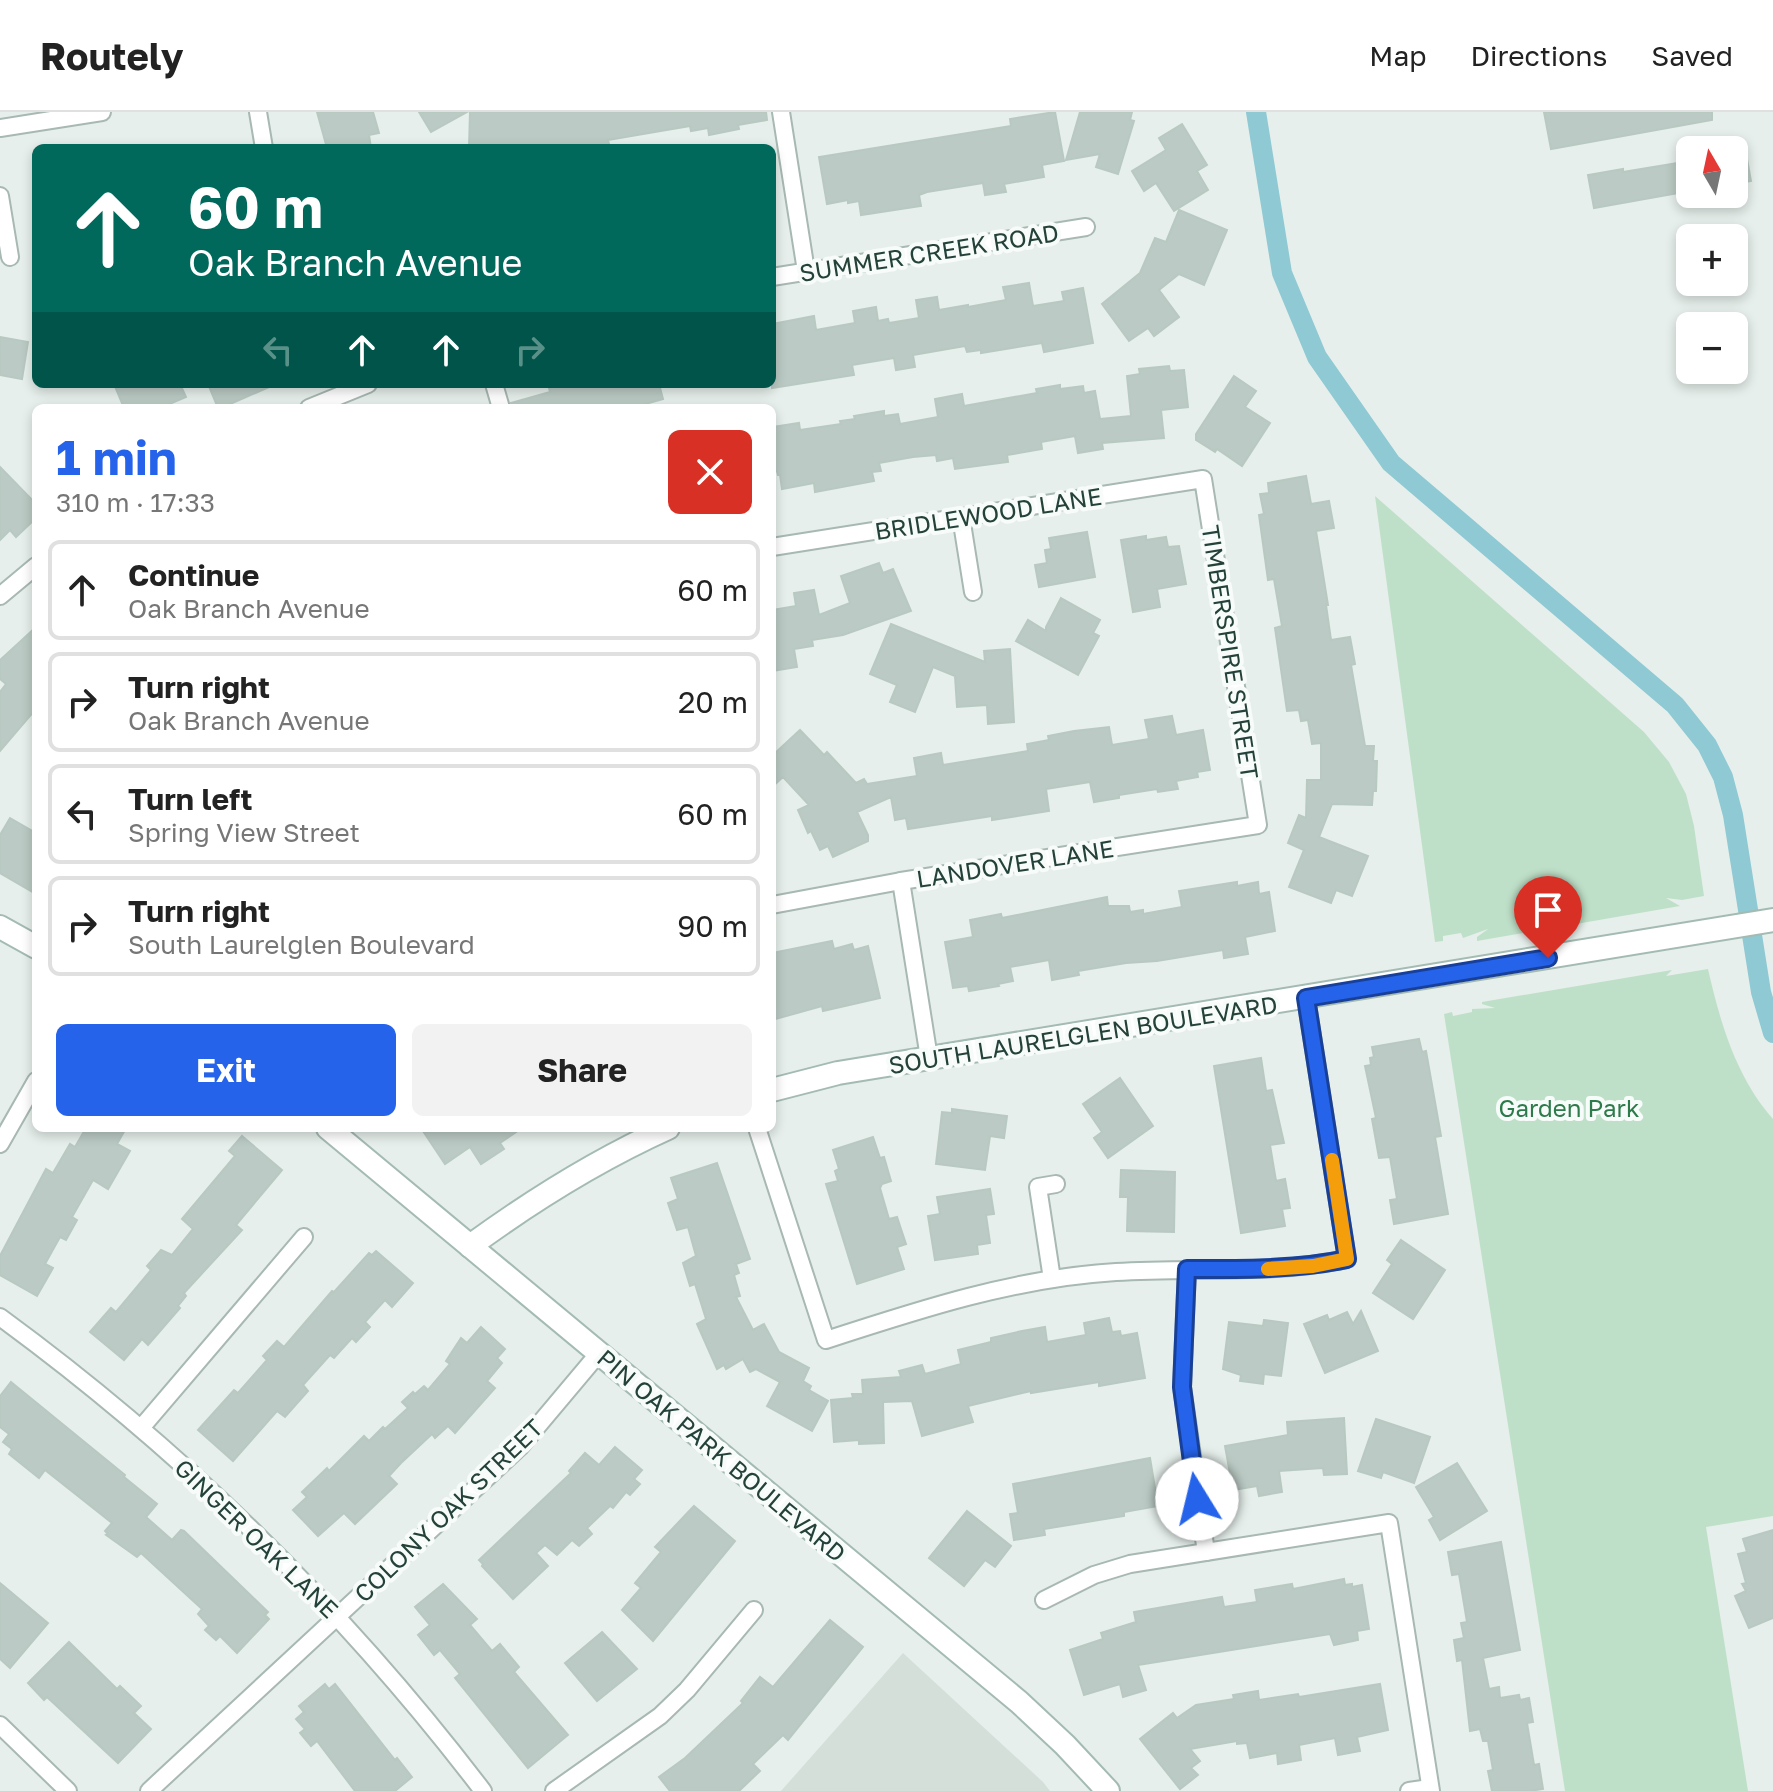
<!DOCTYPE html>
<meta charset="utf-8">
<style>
body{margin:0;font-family:"Golos Text",sans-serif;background:#f2f2f2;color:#222;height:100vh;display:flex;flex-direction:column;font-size:30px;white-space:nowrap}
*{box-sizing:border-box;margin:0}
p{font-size:26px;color:#767676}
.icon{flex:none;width:44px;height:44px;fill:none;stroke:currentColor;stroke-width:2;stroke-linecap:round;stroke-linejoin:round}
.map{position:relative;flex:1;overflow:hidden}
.side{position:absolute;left:32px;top:292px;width:744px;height:728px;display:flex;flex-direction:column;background:#fff;border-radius:12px;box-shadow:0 4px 12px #0003}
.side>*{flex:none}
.banner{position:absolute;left:32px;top:32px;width:744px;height:244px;border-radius:12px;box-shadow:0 4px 12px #0003;background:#00695c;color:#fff;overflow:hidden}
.needle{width:52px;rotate:351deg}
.buttons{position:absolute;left:1676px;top:24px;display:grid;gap:16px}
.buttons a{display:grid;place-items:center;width:72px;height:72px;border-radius:12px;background:#fff;box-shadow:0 4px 12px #0003;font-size:40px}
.pin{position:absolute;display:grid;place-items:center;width:68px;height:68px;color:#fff;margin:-82px -34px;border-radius:50% 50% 50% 0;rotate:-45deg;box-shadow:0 0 8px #0007}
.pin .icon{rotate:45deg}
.me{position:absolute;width:88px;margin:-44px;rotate:351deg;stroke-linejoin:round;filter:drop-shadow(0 0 6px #0008)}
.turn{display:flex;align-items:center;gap:28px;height:168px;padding:0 24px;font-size:36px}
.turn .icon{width:104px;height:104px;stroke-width:2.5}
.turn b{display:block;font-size:56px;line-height:68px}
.lanes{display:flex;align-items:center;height:76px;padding:0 24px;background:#0003;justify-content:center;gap:40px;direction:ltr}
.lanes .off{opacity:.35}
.round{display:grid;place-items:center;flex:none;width:84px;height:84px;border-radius:12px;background:#f2f2f2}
.overview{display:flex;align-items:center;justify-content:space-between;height:136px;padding:0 24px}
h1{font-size:48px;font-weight:700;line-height:60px;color:#2563eb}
.cta{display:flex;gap:16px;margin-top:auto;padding:16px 24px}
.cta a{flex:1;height:92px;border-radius:12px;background:#2563eb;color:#fff;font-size:32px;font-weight:700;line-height:92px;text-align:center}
.cta a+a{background:#f2f2f2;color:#222}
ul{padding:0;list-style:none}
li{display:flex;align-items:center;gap:24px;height:100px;margin:0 16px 12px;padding:0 8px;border:4px solid #e0e0e0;border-radius:12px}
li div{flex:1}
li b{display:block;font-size:30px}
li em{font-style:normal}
header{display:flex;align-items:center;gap:48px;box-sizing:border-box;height:112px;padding:0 40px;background:#fff;border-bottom:2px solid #e0e0e0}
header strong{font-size:38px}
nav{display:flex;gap:44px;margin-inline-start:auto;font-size:28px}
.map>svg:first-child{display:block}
.built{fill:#d4dfda}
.green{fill:#bfe0c8}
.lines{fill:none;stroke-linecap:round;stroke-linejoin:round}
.canal{stroke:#8ec9d4;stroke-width:20}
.building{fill:#bbcac4;stroke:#b8c9c2;stroke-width:2}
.street-casing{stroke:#a8b8b2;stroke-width:20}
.secondary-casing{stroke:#a4bbb3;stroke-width:26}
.street{stroke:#fff;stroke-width:16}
.secondary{stroke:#fff;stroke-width:22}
.route-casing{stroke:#184099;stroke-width:20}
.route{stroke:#2563eb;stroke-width:14}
.slow{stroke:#f59e0b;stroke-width:14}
.labels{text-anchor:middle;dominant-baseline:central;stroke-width:8;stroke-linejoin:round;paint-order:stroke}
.street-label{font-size:24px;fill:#24423a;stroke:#f7fbf9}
.park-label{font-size:24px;fill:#2d7a4b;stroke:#f7fbf9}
</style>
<header>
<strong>Routely</strong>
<nav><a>Map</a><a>Directions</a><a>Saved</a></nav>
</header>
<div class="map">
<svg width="1773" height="1679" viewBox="0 0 1773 1679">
<rect width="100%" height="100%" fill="#e6efeb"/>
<polygon class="built" points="903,1541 1043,1670 1050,1679 781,1679"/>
<g class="green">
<polygon points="1375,384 1644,620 1669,650 1686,682 1694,714 1704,784 1682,788 1666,786 1680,794 1477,829 1477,825 1488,817 1463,826 1461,821 1443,824 1443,829 1435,830"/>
<path d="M1708 857C1720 910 1736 965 1773 1007V1404L1706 1415 1748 1679H1565L1444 902 1452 900 1453 904 1472 900V897L1495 896 1482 892V890L1672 858 1666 864Z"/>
</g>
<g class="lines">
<polyline class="canal" points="1256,0 1282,161 1317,245 1391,351 1675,593 1707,633 1723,665 1733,703 1761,880 1773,921"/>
</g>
<g class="building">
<polygon points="317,0 373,0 379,21 369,23 371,36 327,36"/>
<polygon points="419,0 467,0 431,20"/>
<polygon points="470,0 766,0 767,8 738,13 739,17 709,23 708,16 691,19 690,14 608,28 610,36 469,36"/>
<polygon points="1055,0 1064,49 1042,53 1044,65 1004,72 1006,80 985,83 983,71 927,80 919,83 921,94 861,103 859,89 848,91 848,88 827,92 819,45 1011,14 1010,7"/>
<polygon points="1080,0 1132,0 1130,8 1134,9 1118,62 1096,55 1100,42 1066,48"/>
<polygon points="1544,0 1712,0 1712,8 1551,37"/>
<polygon points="1182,12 1207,53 1197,59 1208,78 1174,99 1156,71 1144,79 1132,59 1166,38 1159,26"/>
<polygon points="1747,47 1751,69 1734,72 1734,49"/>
<polygon points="1690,49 1690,79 1594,96 1588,63 1623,57 1623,60"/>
<polygon points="1179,98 1227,118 1204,173 1179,162 1159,178 1179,205 1154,224 1148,216 1129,229 1102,192 1140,161 1155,126 1166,130"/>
<polygon points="1029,171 1033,194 1064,189 1062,180 1083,176 1093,231 1044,240 1042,231 981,241 981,238 967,240 965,234 913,243 915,255 896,258 894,246 852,253 854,263 772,276 772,212 814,204 816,218 855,211 853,199 876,195 878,209 888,207 889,211 919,206 916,188 937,185 939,198 968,193 968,195 1006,188 1003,175"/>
<polygon points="0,225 28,230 22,267 0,263"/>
<polygon points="1169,254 1170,259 1184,258 1188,295 1161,298 1164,326 1102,331 1103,337 1078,341 1075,324 1041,330 1042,337 1007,343 1008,350 955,357 953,346 937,349 936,343 913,345 879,351 881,359 872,360 874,369 815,380 814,371 782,377 780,363 778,363 777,359 772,360 772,315 799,311 800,318 841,312 840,309 855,307 854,304 884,299 884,304 898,302 900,312 938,305 935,287 962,282 964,294 1037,281 1036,277 1060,273 1060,277 1083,274 1084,281 1095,279 1100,307 1131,304 1127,264 1140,262 1139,257"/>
<polygon points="1234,264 1256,279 1245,295 1270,311 1242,354 1217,337 1215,340 1196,328 1196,322"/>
<polygon points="114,272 180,272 186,285 160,296 124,296"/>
<polygon points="208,272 276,272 221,296 218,296"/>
<polygon points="562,272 659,272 663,287 631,296 512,296 511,291 550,280 549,276"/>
<polygon points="0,355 36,392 36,406 16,425 10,418 0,428"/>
<polygon points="1306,364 1311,392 1329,389 1334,416 1316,419 1328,493 1326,493 1331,528 1350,525 1355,552 1351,553 1365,634 1374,634 1373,649 1377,649 1376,679 1373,679 1372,693 1332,692 1319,725 1368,744 1352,784 1336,778 1331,791 1289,775 1304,738 1288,731 1299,703 1306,706 1307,668 1321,668 1321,631 1312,632 1308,608 1301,609 1299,598 1287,599 1275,516 1282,514 1274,467 1268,468 1259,403 1264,402 1260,382 1269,381 1268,371"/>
<polygon points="1087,420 1095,465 1039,475 1035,453 1047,451 1045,438 1051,437 1049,426"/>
<polygon points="1146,424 1146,428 1166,425 1168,435 1179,434 1186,472 1157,477 1160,495 1133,500 1121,428"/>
<polygon points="879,451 883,461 893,457 911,499 843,523 812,528 813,534 794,537 797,555 772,559 772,498 796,494 794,481 814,478 819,503 850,491 841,464"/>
<polygon points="1061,486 1100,508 1093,521 1099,524 1078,563 1016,529 1028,508 1046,519 1046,515"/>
<polygon points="891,512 985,550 984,539 1010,537 1014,610 988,612 987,593 957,595 955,564 933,555 915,600 890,590 897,573 870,562"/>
<polygon points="36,515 36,597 0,639 0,580 6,572 0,567 0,548"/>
<polygon points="1172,604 1176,623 1203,618 1210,658 1197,660 1198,665 1176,669 1178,677 1158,680 1157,677 1119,683 1119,686 1094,690 1090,670 1046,677 1049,699 992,708 992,704 908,717 906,706 895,708 891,685 857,700 868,723 868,729 833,745 828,734 820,738 811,719 808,721 798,698 809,693 783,665 772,675 772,644 800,618 824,643 827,640 856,671 864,667 867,672 917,664 914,646 941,641 943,653 1028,639 1027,632 1049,628 1048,624 1074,619 1109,615 1112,633 1149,627 1145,608"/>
<polygon points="10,706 36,721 36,782 0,761 0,723"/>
<polygon points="1237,770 1237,774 1258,770 1259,782 1269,780 1275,819 1245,825 1248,842 1224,846 1223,838 1157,849 1126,851 1078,859 1079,863 1052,868 1049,848 1010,855 1013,869 998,872 999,874 969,879 968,874 953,876 945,830 973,825 970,808 1001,802 1002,806 1107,785 1108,794 1129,794 1130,800 1143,798 1143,802 1182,795 1179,779"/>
<polygon points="832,829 834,837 852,832 854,838 868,834 880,886 823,899 822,894 772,908 772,841"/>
<polygon points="1419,927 1422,940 1426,939 1441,1024 1435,1025 1448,1102 1394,1112 1390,1088 1397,1087 1390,1045 1379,1046 1372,1007 1376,1006 1365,954 1371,953 1370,946 1374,945 1372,935"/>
<polygon points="1261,946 1266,979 1272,978 1284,1031 1270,1033 1276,1069 1285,1067 1290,1096 1282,1097 1285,1114 1241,1121 1214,954"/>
<polygon points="1120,966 1153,1014 1108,1046 1094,1026 1102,1020 1083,992"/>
<polygon points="952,997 1007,1004 1004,1026 990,1024 985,1058 936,1052 942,1000 952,1001"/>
<polygon points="86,1016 126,1016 117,1032 130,1039 108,1077 93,1068 72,1105 77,1108 66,1128 60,1125 45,1152 53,1156 37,1184 0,1163 0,1144 46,1057 53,1061 70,1032 75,1035"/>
<polygon points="421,1016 522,1016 500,1031 504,1037 481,1052 470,1035 445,1052"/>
<polygon points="242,1024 282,1058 236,1113 242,1118 184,1181 186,1184 178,1194 180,1196 148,1233 142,1227 124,1248 90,1220 111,1196 116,1200 151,1158 147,1154 161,1138 172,1143 193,1117 182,1107 235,1044 229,1039"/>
<polygon points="873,1025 880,1046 884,1045 891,1069 882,1072 880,1076 889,1107 897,1105 906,1132 897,1135 904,1157 857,1172 826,1072 838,1069 835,1059 839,1057 833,1038"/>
<polygon points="717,1051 750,1147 736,1152 739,1161 734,1163 740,1184 736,1185 753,1218 764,1212 779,1240 809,1256 803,1269 811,1274 809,1278 828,1289 812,1319 767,1294 780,1270 756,1257 750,1260 743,1247 726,1257 724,1253 717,1257 697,1212 706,1207 695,1172 690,1174 683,1151 696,1144 688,1115 677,1118 668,1091 678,1087 671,1066"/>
<polygon points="1121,1058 1175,1060 1174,1120 1127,1119 1128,1085 1120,1085"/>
<polygon points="990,1077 994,1102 986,1103 990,1131 977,1133 978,1142 935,1148 928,1104 940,1102 937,1085"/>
<polygon points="1401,1128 1445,1158 1413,1207 1373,1181 1392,1152 1387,1148"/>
<polygon points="376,1139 413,1171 392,1195 385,1188 365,1210 370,1215 356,1230 352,1226 334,1246 330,1243 303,1273 308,1279 285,1305 277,1299 233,1349 198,1318 234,1278 238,1281 267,1248 263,1244 277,1229 284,1235 332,1179 334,1180 369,1141 372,1143"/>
<polygon points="1361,1199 1378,1239 1325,1261 1304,1212 1327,1203 1329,1208 1347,1200 1353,1212"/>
<polygon points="1109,1206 1112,1220 1120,1219 1121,1224 1137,1221 1145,1266 1099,1274 1099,1270 1031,1281 1031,1279 968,1294 973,1310 922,1324 912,1289 883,1290 884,1331 859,1332 859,1328 834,1330 831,1288 853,1286 852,1282 863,1282 862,1268 901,1265 899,1259 922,1253 925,1262 961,1252 958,1238 991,1230 991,1226 1022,1219 1045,1215 1047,1230 1086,1223 1084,1211"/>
<polygon points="1264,1208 1288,1211 1281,1264 1264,1262 1263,1272 1240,1269 1241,1263 1223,1257 1229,1210 1263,1214"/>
<polygon points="481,1215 505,1237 497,1246 502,1251 487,1269 495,1276 455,1321 448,1314 435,1326 432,1322 401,1351 389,1364 397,1372 355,1412 344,1401 318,1424 293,1398 307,1385 302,1380 327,1356 329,1359 364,1324 369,1329 383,1315 385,1317 408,1296 402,1290 413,1280 415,1282 424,1274 428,1278 450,1252 446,1249 461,1226 467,1231"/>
<polygon points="11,1270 125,1363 124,1365 157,1392 146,1405 172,1428 181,1418 184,1419 268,1500 265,1503 269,1507 237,1541 220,1524 216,1528 205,1518 209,1514 198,1502 202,1497 141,1441 137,1445 106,1423 108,1422 105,1419 112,1411 45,1358 39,1366 9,1342 12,1337 3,1330 9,1322 0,1315 0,1284"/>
<polygon points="1344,1306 1347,1362 1324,1363 1323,1356 1279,1359 1282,1380 1259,1384 1257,1374 1233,1378 1225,1334 1288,1323 1287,1310"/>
<polygon points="1376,1307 1430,1325 1414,1371 1383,1360 1381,1366 1358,1359"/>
<polygon points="615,1335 642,1358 634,1367 640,1372 630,1383 626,1380 613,1396 610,1394 587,1416 592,1422 579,1434 572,1428 557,1443 545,1433 536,1441 548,1454 513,1487 482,1454 483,1452 479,1448 571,1361 569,1359 585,1341 599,1353"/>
<polygon points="1150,1346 1158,1394 1124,1400 1124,1404 1044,1417 1045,1423 1014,1428 1010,1402 1018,1401 1013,1372"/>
<polygon points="1457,1351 1487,1399 1440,1428 1429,1408 1434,1405 1416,1375"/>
<polygon points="694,1394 735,1429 653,1529 622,1498 641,1476 635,1471 661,1440 655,1435"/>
<polygon points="967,1399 1011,1434 995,1455 985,1448 964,1474 929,1446"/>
<polygon points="1773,1418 1773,1506 1749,1516 1735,1484 1746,1479 1742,1472 1746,1471 1738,1442 1747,1440 1743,1427"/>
<polygon points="1501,1430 1520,1538 1483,1546 1489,1577 1499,1575 1500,1586 1519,1583 1520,1588 1529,1586 1533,1610 1527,1611 1534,1653 1539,1652 1543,1677 1529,1679 1492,1679 1488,1659 1493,1658 1488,1629 1483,1629 1480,1617 1470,1619 1462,1548 1457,1549 1454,1528 1464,1526 1461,1511 1467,1510 1459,1462 1452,1463 1448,1440"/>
<polygon points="1344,1467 1345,1473 1352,1472 1352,1475 1362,1473 1369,1517 1357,1519 1358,1528 1334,1533 1330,1522 1138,1553 1146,1578 1123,1585 1120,1572 1084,1583 1070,1538 1103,1527 1101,1521 1136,1510 1134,1500 1222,1485 1224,1495 1257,1490 1255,1478 1292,1472 1293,1477"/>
<polygon points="0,1471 48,1511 10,1556 0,1547"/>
<polygon points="443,1472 477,1507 470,1513 492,1539 500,1532 519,1555 514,1560 568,1623 528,1656 455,1566 460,1562 440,1538 434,1543 418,1523 430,1513 415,1495"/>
<polygon points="830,1508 863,1535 788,1628 783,1623 753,1652 760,1659 739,1679 670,1679 659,1665 685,1646 743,1591 741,1589 760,1565 773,1575"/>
<polygon points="602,1520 637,1557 597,1589 565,1551"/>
<polygon points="69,1530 117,1577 120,1574 141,1594 134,1601 151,1617 118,1651 47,1585 44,1588 28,1571"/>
<polygon points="325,1572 329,1577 335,1572 395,1648 397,1646 412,1665 395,1679 355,1679 317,1629 311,1634 300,1621 305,1617 296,1607 304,1600 299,1594"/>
<polygon points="1380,1572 1388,1618 1357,1625 1360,1639 1338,1643 1335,1626 1299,1633 1301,1648 1278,1652 1277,1641 1250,1646 1247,1631 1237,1632 1237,1629 1190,1637 1200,1649 1191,1656 1198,1663 1180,1677 1140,1627 1173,1601 1177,1606 1196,1593 1234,1587 1233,1583 1258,1579 1259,1588 1298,1582 1299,1585"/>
</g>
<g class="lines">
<g class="street-casing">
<g id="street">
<polyline points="258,0 264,36"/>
<polyline points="781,0 806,159"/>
<polyline points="0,16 102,0"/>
<polyline points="0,84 10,145"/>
<polyline points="772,165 1086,115"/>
<polyline points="494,272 501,296"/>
<polyline points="309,296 368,272"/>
<polyline points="961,405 973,480"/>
<polyline points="772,435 1203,367 1258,713 901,769 772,793"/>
<polyline points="0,484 36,454"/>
<polyline points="901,769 929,946"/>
<path d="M757 1016 826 1228C921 1197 1016 1166 1116 1160 1193 1155 1271 1163 1347 1147L1306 886"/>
<polyline points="0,1032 36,969"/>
<polyline points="1187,1157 1182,1275 1206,1440"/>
<polyline points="1052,1167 1038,1075 1056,1072"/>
<path d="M0 1205C183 1339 345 1498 483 1679"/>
<polyline points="141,1316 304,1125"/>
<polyline points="1044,1488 1094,1463 1130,1452 1389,1411 1431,1679"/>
<polyline points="0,1613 68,1679"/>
<polyline points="149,1679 520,1335 599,1241"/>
<polyline points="554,1679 660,1604 687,1578 754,1498"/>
<polyline points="1409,1679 1430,1676"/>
</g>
</g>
<g class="secondary-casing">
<g id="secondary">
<polyline points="0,815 36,835"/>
<polyline points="772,978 838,961 1773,808"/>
<polyline points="328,1016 1019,1590 1065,1633 1108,1679"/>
<path d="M470 1134C533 1088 597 1048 668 1016"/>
</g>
</g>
<use href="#street" class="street"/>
<use href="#secondary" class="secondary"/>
</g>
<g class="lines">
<g class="route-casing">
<path id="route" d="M1197 1387 1182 1275 1187 1157C1241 1157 1294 1158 1347 1147L1306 886 1548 846"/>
</g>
<use href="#route" class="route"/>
<polyline class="slow" points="1268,1157 1313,1154 1347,1147 1332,1048"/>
</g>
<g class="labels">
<g class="street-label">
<text transform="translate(929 140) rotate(-9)">SUMMER CREEK ROAD</text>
<text transform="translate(988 401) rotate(-9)">BRIDLEWOOD LANE</text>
<text transform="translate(1231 540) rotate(81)">TIMBERSPIRE STREET</text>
<text transform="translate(1015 751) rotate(-9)">LANDOVER LANE</text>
<text transform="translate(1083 922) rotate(-9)">SOUTH LAURELGLEN BOULEVARD</text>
<text transform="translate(722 1343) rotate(40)">PIN OAK PARK BOULEVARD</text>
<text transform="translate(448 1398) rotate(-44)">COLONY OAK STREET</text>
<text transform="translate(257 1426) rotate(44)">GINGER OAK LANE</text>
</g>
<g class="park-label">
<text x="1569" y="995">Garden Park</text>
</g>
</g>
</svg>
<div class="buttons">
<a><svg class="needle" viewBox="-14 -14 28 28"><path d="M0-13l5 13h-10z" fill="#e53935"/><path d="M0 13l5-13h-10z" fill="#767676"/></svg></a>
<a>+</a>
<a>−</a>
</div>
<div class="pin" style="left:1548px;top:846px;background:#d93025"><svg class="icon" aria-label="arrive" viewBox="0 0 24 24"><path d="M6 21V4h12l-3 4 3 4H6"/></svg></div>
<svg class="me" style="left:1197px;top:1387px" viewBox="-20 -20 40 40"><circle r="19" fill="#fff"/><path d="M0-13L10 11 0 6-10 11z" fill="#2563eb"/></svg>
<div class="banner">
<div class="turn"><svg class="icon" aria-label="ahead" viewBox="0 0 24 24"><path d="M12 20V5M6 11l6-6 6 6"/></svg><div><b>60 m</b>Oak Branch Avenue</div></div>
<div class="lanes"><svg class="icon off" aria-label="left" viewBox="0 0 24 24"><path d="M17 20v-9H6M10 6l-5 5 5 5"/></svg><svg class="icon" aria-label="ahead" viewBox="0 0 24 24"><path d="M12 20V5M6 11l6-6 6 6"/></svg><svg class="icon" aria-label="ahead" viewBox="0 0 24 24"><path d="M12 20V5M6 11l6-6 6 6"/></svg><svg class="icon off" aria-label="right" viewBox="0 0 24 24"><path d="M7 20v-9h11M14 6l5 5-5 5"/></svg></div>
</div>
<section class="side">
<div class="overview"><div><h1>1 min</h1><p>310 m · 17:33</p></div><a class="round" style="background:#d93025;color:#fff"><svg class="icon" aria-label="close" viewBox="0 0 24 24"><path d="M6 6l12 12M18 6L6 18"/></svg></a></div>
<ul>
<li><svg class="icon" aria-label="ahead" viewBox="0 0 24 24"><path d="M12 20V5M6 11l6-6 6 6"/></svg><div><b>Continue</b><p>Oak Branch Avenue</p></div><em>60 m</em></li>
<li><svg class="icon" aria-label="right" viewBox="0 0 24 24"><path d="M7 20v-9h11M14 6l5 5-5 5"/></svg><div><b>Turn right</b><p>Oak Branch Avenue</p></div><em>20 m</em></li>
<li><svg class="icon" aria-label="left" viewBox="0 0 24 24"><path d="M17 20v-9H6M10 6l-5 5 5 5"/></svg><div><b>Turn left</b><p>Spring View Street</p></div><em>60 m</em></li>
<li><svg class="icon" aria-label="right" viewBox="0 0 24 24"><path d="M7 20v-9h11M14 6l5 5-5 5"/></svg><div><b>Turn right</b><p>South Laurelglen Boulevard</p></div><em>90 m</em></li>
</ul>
<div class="cta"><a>Exit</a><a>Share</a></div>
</section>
</div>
